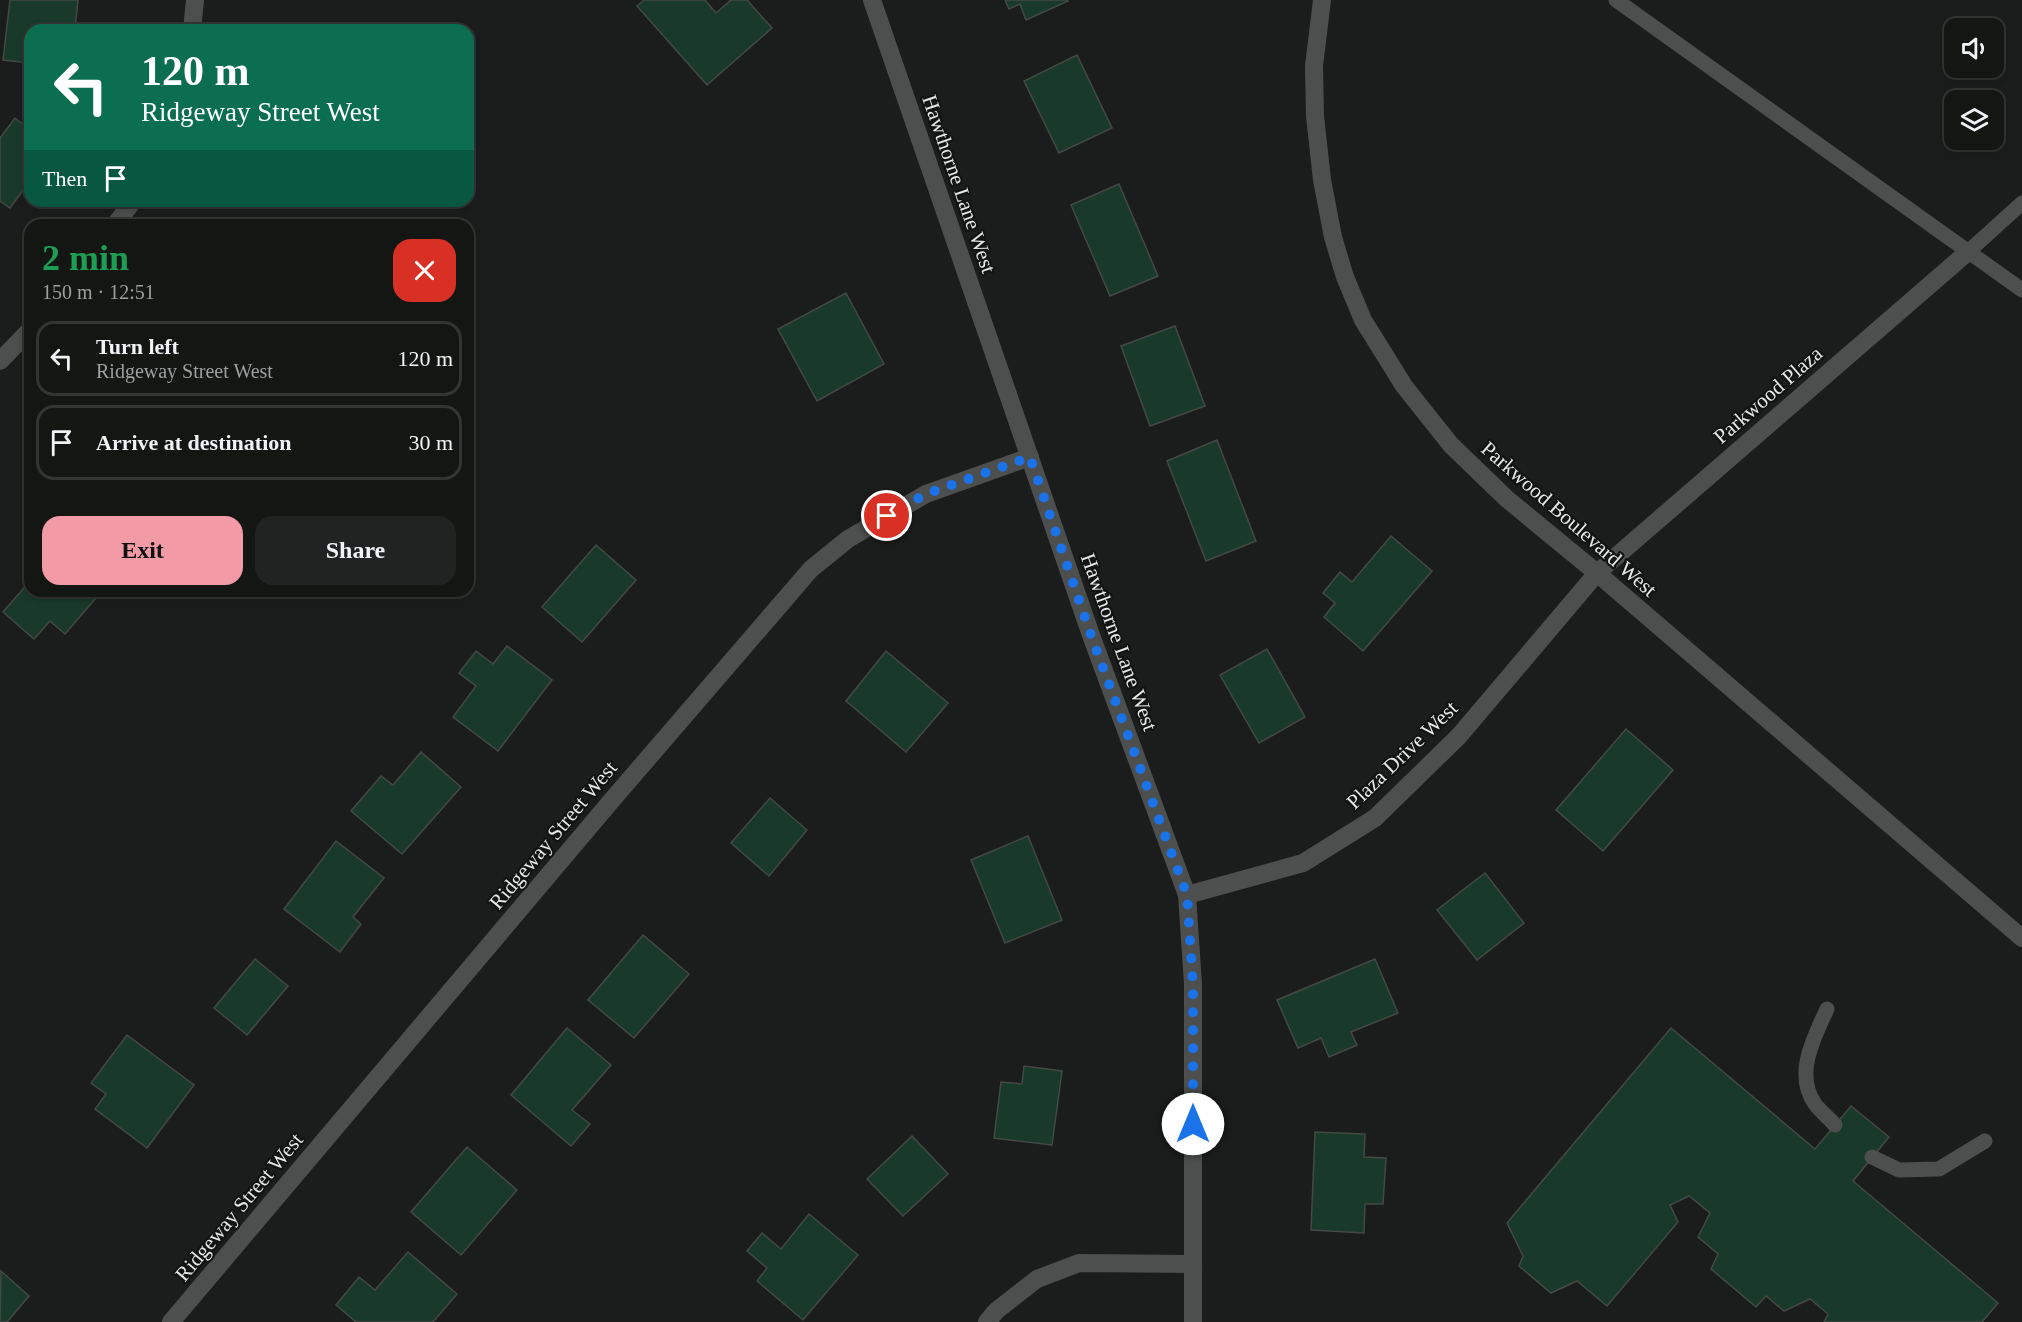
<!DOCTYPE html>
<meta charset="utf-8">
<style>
body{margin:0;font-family:Georgia,serif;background:#212322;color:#f1f3f6;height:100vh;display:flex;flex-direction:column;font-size:22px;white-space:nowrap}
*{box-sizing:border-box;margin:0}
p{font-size:20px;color:#9d9fa0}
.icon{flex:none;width:33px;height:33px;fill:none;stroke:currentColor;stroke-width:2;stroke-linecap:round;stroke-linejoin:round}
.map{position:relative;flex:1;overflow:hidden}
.panel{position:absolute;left:24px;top:219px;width:450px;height:378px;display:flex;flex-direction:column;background:#141614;border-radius:18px;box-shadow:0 3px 9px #0003,0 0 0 2px #333534}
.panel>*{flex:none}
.guide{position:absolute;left:24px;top:24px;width:450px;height:183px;border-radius:18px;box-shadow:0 3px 9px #0003,0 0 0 2px #333534;background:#0b6e4f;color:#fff;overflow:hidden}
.buttons{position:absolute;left:1944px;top:18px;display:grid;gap:12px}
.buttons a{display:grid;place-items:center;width:60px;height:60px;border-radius:12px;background:#141614;box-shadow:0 3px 9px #0003,0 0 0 2px #333534;font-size:30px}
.pin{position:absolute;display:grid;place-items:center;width:51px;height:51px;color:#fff;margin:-26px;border:3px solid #fff;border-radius:50%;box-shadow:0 2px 6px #0007}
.me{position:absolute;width:66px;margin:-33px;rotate:0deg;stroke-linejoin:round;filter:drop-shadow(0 0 4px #0008)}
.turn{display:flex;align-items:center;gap:21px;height:126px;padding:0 18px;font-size:27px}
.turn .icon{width:78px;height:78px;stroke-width:2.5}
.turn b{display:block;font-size:42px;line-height:51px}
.then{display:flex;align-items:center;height:57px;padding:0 18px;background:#0003;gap:12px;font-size:22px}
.round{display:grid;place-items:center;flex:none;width:63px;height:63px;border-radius:18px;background:#212322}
.head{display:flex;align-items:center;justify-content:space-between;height:102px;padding:0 18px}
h1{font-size:36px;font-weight:700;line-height:45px;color:#1e9e55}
.action{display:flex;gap:12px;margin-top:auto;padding:12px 18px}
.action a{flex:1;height:69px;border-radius:18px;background:#f39aa7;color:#111;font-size:24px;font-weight:700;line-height:69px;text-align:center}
.action a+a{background:#212322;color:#f1f3f6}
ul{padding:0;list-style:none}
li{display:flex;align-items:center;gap:18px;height:75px;margin:0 12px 9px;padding:0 6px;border:3px solid #333534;border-radius:18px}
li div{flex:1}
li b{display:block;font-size:22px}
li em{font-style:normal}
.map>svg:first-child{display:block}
.building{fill:#193a2a;stroke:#444846;stroke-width:1.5}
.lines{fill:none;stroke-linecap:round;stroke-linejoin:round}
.lane{stroke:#4d4f4e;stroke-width:15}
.street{stroke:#4d4f4e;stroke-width:18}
.route{stroke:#1a73e8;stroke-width:10;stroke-dasharray:0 18}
.labels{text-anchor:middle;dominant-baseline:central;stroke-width:4.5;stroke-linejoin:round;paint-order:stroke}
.street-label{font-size:21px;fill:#e7e9e8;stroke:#111412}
</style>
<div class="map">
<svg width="2022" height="1322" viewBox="0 0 2022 1322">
<rect width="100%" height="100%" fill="#1a1d1b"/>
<g class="building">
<polygon points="10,0 78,0 75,30 30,30 30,63 3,60"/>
<polygon points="644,0 705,0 716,13 731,0 747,0 772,28 707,85 637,6"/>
<polygon points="1005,0 1067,0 1068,1 1026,20 1020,4 1009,9"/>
<polygon points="1077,55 1112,128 1059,153 1024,81"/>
<polygon points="15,118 30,130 30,181 10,208 0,201 0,138"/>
<polygon points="1119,184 1158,276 1110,296 1071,205"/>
<polygon points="846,293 884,364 817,401 778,329"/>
<polygon points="1175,326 1205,406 1150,426 1121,346"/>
<polygon points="1217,440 1256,541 1206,561 1167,461"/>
<polygon points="1391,536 1432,571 1363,651 1324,617 1335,603 1323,593 1340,572 1352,582"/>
<polygon points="596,545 636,580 582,642 542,607"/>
<polygon points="30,581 30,591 102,591 65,634 50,621 34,639 3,612"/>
<polygon points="507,646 552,680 498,751 453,717 476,686 459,673 476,651 493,664"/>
<polygon points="1267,649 1305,717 1259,743 1220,675"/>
<polygon points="886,651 948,703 906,752 846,701"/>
<polygon points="1626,729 1673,770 1603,851 1556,810"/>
<polygon points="421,752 461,787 402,854 351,811 381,776 393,785"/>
<polygon points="770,798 807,830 769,876 731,843"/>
<polygon points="1028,836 1062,920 1005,943 971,860"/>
<polygon points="336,841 384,878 353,917 361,924 340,952 284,909"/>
<polygon points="1485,873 1524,923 1477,960 1437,910"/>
<polygon points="643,935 689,974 634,1038 588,1000"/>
<polygon points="255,959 288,986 247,1035 214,1008"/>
<polygon points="1375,959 1398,1013 1351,1032 1357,1045 1329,1057 1321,1038 1298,1048 1277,1000"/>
<polygon points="567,1028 611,1065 572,1110 590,1124 571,1146 511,1095"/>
<polygon points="1671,1028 1815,1149 1851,1106 1889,1137 1853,1181 1998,1303 1982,1322 1824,1322 1828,1314 1810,1299 1784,1311 1766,1296 1756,1307 1711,1269 1718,1254 1698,1237 1710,1213 1689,1196 1670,1205 1678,1222 1607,1306 1577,1281 1551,1293 1519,1266 1523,1256 1507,1223"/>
<polygon points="127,1035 194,1085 147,1148 95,1109 106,1094 91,1083"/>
<polygon points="1024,1066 1062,1071 1052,1145 994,1138 1001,1082 1022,1084"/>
<polygon points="1315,1132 1365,1134 1364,1157 1386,1158 1383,1204 1365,1204 1364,1233 1311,1230"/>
<polygon points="912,1136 948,1174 903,1216 867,1179"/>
<polygon points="467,1147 517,1190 461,1255 411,1212"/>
<polygon points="809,1214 858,1255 803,1320 757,1281 767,1268 747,1251 762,1233 781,1249"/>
<polygon points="408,1252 457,1294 433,1322 356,1322 336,1305 359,1277 375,1290"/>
<polygon points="1,1271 29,1296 7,1322 0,1322"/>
</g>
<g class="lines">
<g class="lane">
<polyline points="1616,0 2022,290"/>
<polyline points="1969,251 2022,203"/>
<path d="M1827 1009C1814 1038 1794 1074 1815 1104 1820 1111 1829 1118 1835 1125"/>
<polyline points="1872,1157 1899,1170 1939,1169 1985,1141"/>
</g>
<g class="street">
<polyline points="872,0 1092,638 1187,895 1193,984 1193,1322"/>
<polyline points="1322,0 1314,66 1315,116 1322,180 1333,237 1345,277 1363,320 1404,386 1451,445 1507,499 1597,573 2022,938"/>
<polyline points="192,30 195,0"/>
<polyline points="115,225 133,201"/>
<polyline points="0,361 30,330"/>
<polyline points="1187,895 1303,863 1375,818 1459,736 1597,573 1969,251"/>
<polyline points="171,1322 612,800 811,569 848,539 926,494 1030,457"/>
<polyline points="987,1322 996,1311 1037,1279 1079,1263 1193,1264"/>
</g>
</g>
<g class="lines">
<polyline class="route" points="887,516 926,494 1030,457 1092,638 1187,895 1193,984 1193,1124"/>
</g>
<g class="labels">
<g class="street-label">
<text transform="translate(959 184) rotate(71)">Hawthorne Lane West</text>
<text transform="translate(1768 395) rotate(-41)">Parkwood Plaza</text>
<text transform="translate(1569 519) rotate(41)">Parkwood Boulevard West</text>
<text transform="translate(1119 642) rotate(70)">Hawthorne Lane West</text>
<text transform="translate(1402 755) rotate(-44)">Plaza Drive West</text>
<text transform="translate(553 835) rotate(-50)">Ridgeway Street West</text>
<text transform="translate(239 1207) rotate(-50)">Ridgeway Street West</text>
</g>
</g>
</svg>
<div class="buttons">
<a><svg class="icon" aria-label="sound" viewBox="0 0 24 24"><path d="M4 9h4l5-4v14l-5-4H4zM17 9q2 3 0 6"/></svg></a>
<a><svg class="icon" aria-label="layers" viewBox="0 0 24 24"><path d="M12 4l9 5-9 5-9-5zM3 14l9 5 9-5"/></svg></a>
</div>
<div class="pin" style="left:887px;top:516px;background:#d93025"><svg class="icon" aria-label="arrive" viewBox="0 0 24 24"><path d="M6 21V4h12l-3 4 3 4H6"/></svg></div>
<svg class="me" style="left:1193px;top:1124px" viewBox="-20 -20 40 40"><circle r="19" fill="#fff"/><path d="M0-13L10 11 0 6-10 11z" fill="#1a73e8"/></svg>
<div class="guide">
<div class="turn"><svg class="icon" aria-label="left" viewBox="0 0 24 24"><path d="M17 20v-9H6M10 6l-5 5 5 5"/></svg><div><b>120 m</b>Ridgeway Street West</div></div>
<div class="then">Then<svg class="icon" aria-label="arrive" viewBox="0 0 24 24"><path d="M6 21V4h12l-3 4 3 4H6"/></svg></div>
</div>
<section class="panel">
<div class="head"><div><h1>2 min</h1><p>150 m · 12:51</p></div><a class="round" style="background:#d93025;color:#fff"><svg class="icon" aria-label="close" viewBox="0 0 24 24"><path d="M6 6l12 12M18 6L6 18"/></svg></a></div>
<ul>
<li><svg class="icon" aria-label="left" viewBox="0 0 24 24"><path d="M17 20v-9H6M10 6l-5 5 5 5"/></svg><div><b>Turn left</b><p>Ridgeway Street West</p></div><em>120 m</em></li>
<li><svg class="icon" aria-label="arrive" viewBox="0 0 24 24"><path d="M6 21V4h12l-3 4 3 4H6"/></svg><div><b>Arrive at destination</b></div><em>30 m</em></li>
</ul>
<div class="action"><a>Exit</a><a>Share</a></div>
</section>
</div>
